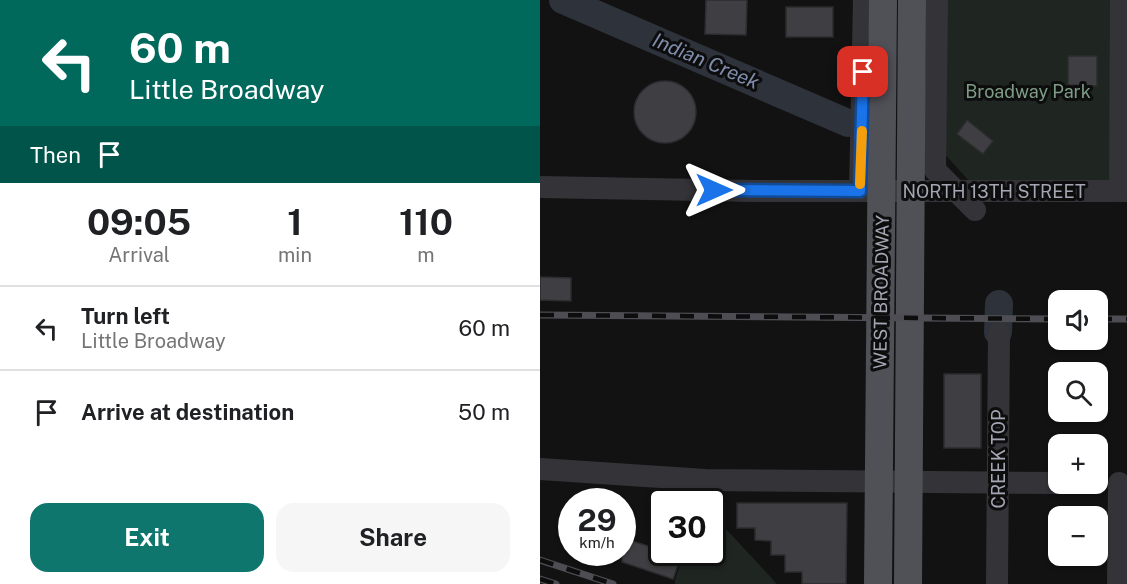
<!DOCTYPE html>
<meta charset="utf-8">
<style>
body{margin:0;font-family:"Public Sans",sans-serif;background:#f6f6f6;color:#202124;height:100vh;display:flex;flex-direction:column;font-size:22px;white-space:nowrap}
*{box-sizing:border-box;margin:0}
p{font-size:20px;color:#757577}
.icon{flex:none;width:33px;height:33px;fill:none;stroke:currentColor;stroke-width:2;stroke-linecap:round;stroke-linejoin:round}
.map{position:relative;flex:1;overflow:hidden}
.sheet{display:flex;flex-direction:column;background:#fff;width:540px}
.sheet>*{flex:none}
.hud{background:#00695c;color:#fff;overflow:hidden}
.tools{position:absolute;left:508px;top:290px;display:grid;gap:12px}
.tools a{display:grid;place-items:center;width:60px;height:60px;border-radius:12px;background:#fff;box-shadow:0 2px 4px #0004;font-size:30px}
.speed{position:absolute;left:18px;top:488px;display:flex;gap:12px;font-size:30px;font-weight:700;text-align:center}
.speed>*{display:grid;place-content:center;width:78px;height:78px;border-radius:50%;background:#fff;box-shadow:0 2px 4px #0004;line-height:1}
.speed small{font-size:15px;font-weight:400}
.speed .limit{border:3px solid #111;border-radius:9px;background:#fff;color:#111}
.pin{position:absolute;display:grid;place-items:center;width:51px;height:51px;color:#fff;margin:-26px;border-radius:12px;box-shadow:0 3px 9px #0006}
.me{position:absolute;width:66px;margin:-33px;rotate:90deg;stroke-linejoin:round;filter:drop-shadow(0 0 4px #0008)}
.turn{display:flex;align-items:center;gap:21px;height:126px;padding:0 30px;font-size:27px}
.turn .icon{width:78px;height:78px;stroke-width:2.5}
.turn b{display:block;font-size:42px;line-height:51px}
.then{display:flex;align-items:center;height:57px;padding:0 30px;background:#0003;gap:12px;font-size:22px}
.eta{display:flex;justify-content:space-evenly;align-items:center;height:102px;text-align:center}
.eta b{font-size:36px;font-weight:700;line-height:42px}
.cta{display:flex;gap:12px;margin-top:auto;padding:12px 30px}
.cta a{flex:1;height:69px;border-radius:18px;background:#0f766e;color:#fff;font-size:24px;font-weight:700;line-height:69px;text-align:center}
.cta a+a{background:#f6f6f6;color:#202124}
ul{padding:0;list-style:none}
li{display:flex;align-items:center;gap:18px;height:84px;padding:0 30px;border-top:2px solid #e0e0e0}
li div{flex:1}
li b{display:block;font-size:22px}
li em{font-style:normal}
main{display:flex;flex:1;min-height:0}
.map>svg:first-child{display:block}
.green{fill:#1f2621}
.lines{fill:none;stroke-linecap:round;stroke-linejoin:round}
.river{stroke:#2d323b;stroke-width:28}
.building{fill:#3f3f43;stroke:#2d2c2f;stroke-width:1.5}
.minor{stroke:#343338;stroke-width:22}
.major{stroke:#505057;stroke-width:28}
.rail-casing{stroke:#4d4d53;stroke-width:7}
.rail{stroke:#0d0d0e;stroke-width:4.5;stroke-dasharray:14;stroke-linecap:butt}
.route-casing{stroke:#114b97;stroke-width:15}
.route{stroke:#1a73e8;stroke-width:10}
.slow{stroke:#f59e0b;stroke-width:10}
.labels{text-anchor:middle;dominant-baseline:central;stroke-width:6;stroke-linejoin:round;paint-order:stroke}
.park-label{font-size:18px;fill:#7e9c86;stroke:#0d0d0e}
.street-label{font-size:18px;fill:#a5a6b3;stroke:#0d0d0e}
.water-label{font-size:20px;font-style:italic;fill:#7f8dab;stroke:#0d0d0e}
</style>
<main>
<section class="sheet">
<div class="hud">
<div class="turn"><svg class="icon" aria-label="left" viewBox="0 0 24 24"><path d="M17 20v-9H6M10 6l-5 5 5 5"/></svg><div><b>60 m</b>Little Broadway</div></div>
<div class="then">Then<svg class="icon" aria-label="arrive" viewBox="0 0 24 24"><path d="M6 21V4h12l-3 4 3 4H6"/></svg></div>
</div>
<div class="eta">
<div><b>09:05</b><p>Arrival</p></div>
<div><b>1</b><p>min</p></div>
<div><b>110</b><p>m</p></div>
</div>
<ul>
<li><svg class="icon" aria-label="left" viewBox="0 0 24 24"><path d="M17 20v-9H6M10 6l-5 5 5 5"/></svg><div><b>Turn left</b><p>Little Broadway</p></div><em>60 m</em></li>
<li><svg class="icon" aria-label="arrive" viewBox="0 0 24 24"><path d="M6 21V4h12l-3 4 3 4H6"/></svg><div><b>Arrive at destination</b></div><em>50 m</em></li>
</ul>
<div class="cta"><a>Exit</a><a>Share</a></div>
</section>
<div class="map">
<svg width="587" height="584" viewBox="0 0 587 584">
<rect width="100%" height="100%" fill="#121213"/>
<g class="green">
<polygon points="403,0 572,0 571,182 429,181 403,152"/>
<polygon points="173,515 237,584 135,584 135,580 144,552 172,552"/>
</g>
<g class="lines">
<g class="river">
<polyline points="23,0 308,123"/>
<polyline points="458,332 459,304"/>
</g>
</g>
<g class="building">
<polygon points="166,0 207,0 206,35 165,34"/>
<rect x="246" y="7" width="47" height="30"/>
<polygon points="528,56 557,56 557,86 528,85"/>
<circle cx="125" cy="112" r="31"/>
<polygon points="427,120 453,141 443,154 417,134"/>
<polygon points="0,277 31,278 31,301 0,300"/>
<rect x="404" y="374" width="37" height="74"/>
<polygon points="197,503 307,503 306,584 262,584 262,572 245,572 245,555 231,555 231,541 215,540 215,528 197,528"/>
<polygon points="82,538 141,556 133,579 82,562"/>
</g>
<g class="lines">
<g class="minor">
<polyline points="397,0 395,170 435,210"/>
<polyline points="0,187 215,191 587,191"/>
<polyline points="320,191 324,0"/>
<polyline points="580,191 581,0"/>
<polyline points="0,469 165,480 519,483"/>
<polyline points="457,584 459,333"/>
<polyline points="578,584 579,483"/>
</g>
<g class="major">
<polyline points="338,584 343,0"/>
<polyline points="368,584 372,0"/>
</g>
<g class="rail-casing">
<g id="rail">
<polyline points="0,315 519,319"/>
<polyline points="558,319 587,319"/>
<polyline points="0,560 73,584"/>
<polyline points="0,579 16,584"/>
</g>
</g>
<use href="#rail" class="rail"/>
</g>
<g class="lines">
<g class="route-casing">
<polyline id="route" points="174,190 320,191 323,72"/>
</g>
<use href="#route" class="route"/>
<polyline class="slow" points="320,184 322,131"/>
</g>
<g class="labels">
<g class="park-label">
<text x="488" y="91">Broadway Park</text>
</g>
<g class="street-label">
<text x="454" y="191">NORTH 13TH STREET</text>
<text transform="translate(341 292) rotate(-89)">WEST BROADWAY</text>
<text transform="translate(458 459) rotate(-90)">CREEK TOP</text>
</g>
<g class="water-label">
<text transform="translate(166 61) rotate(23)">Indian Creek</text>
</g>
</g>
</svg>
<div class="tools">
<a><svg class="icon" aria-label="sound" viewBox="0 0 24 24"><path d="M4 9h4l5-4v14l-5-4H4zM17 9q2 3 0 6"/></svg></a>
<a><svg class="icon" aria-label="search" viewBox="0 0 24 24"><circle cx="10" cy="10" r="6"/><path d="M15 15l6 6"/></svg></a>
<a>+</a>
<a>−</a>
</div>
<div class="speed"><div>29<small>km/h</small></div><div class="limit">30</div></div>
<div class="pin" style="left:323px;top:72px;background:#d93025"><svg class="icon" aria-label="arrive" viewBox="0 0 24 24"><path d="M6 21V4h12l-3 4 3 4H6"/></svg></div>
<svg class="me" style="left:174px;top:190px" viewBox="-20 -20 40 40"><path d="M0-17L14 15 0 8-14 15z" fill="#1a73e8" stroke="#fff" stroke-width="4"/></svg>
</div>
</main>
